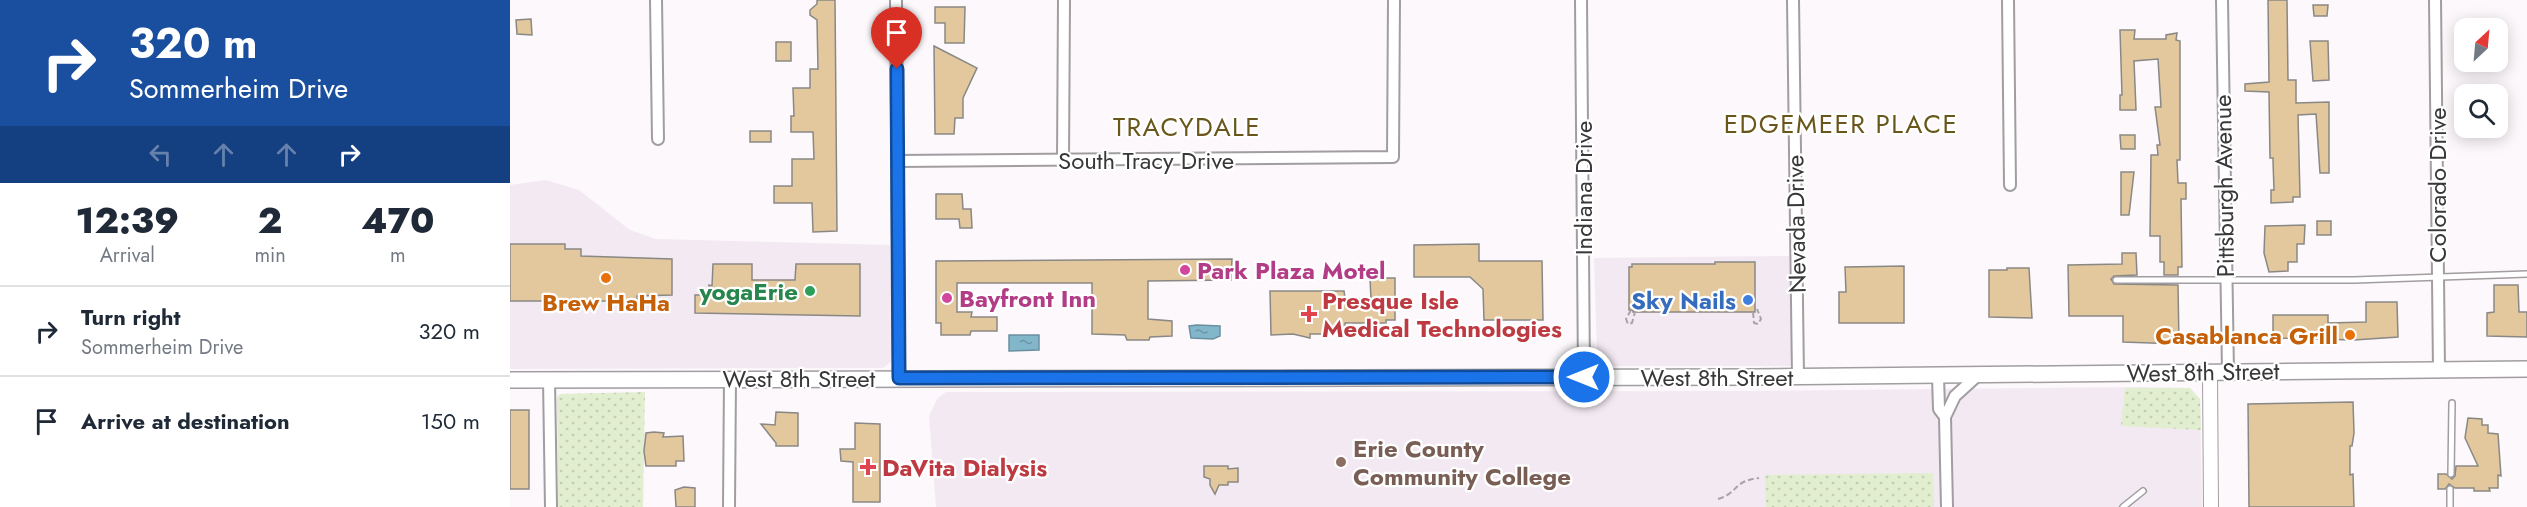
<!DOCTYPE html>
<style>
body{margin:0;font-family:Jost,sans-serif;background:#f6f6f7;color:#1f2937;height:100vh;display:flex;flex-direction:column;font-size:22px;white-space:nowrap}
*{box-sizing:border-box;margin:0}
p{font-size:20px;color:#747a83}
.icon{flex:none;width:33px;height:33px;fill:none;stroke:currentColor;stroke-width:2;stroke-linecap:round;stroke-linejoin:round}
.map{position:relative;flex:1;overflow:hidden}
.side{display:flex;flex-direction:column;background:#fff;width:510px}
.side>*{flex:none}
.top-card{background:#1a4fa0;color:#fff;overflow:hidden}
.needle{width:39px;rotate:26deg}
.fabs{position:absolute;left:1944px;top:18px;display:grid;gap:12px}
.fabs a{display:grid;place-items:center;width:54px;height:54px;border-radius:12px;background:#fff;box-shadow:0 3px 15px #0003;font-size:30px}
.pin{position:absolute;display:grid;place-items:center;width:51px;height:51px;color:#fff;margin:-62px -26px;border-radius:50% 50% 50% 0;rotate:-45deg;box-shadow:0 0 6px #0007}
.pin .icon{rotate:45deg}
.me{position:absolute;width:66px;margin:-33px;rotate:270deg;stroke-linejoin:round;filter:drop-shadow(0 0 4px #0008)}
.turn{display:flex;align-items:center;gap:21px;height:126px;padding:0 30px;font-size:27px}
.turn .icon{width:78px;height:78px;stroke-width:2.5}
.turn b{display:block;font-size:42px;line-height:51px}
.lanes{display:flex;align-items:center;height:57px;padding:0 30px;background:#0003;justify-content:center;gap:30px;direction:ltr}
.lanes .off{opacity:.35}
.eta{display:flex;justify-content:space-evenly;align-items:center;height:102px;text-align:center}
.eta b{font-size:36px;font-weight:800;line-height:42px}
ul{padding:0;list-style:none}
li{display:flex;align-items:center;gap:18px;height:90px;padding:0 30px;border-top:2px solid #e0e1e3}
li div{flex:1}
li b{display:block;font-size:22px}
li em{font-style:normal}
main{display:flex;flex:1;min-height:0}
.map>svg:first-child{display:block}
.built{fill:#f3e9f2}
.grass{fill:url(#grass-dots)}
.water{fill:url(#water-ripples);stroke:#6b909f;stroke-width:1.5}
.building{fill:#e3c89e;stroke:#8a8884;stroke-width:1.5}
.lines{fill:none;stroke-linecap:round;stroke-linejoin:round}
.service-casing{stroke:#a19da1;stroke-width:8}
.minor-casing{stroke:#a19da1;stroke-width:14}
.tertiary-casing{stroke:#a19da1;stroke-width:16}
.secondary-casing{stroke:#a19da1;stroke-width:18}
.path{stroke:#a7a4a7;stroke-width:2;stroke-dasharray:6 3;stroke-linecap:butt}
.service{stroke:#fff;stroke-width:5}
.minor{stroke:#fff;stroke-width:10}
.tertiary{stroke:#fff;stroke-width:14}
.secondary{stroke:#fff;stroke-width:15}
.route-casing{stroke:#114b97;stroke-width:15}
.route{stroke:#1a73e8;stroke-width:10}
.hotel-dot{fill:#d1479c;stroke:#fff;stroke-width:2}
.food-dot{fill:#e8710a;stroke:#fff;stroke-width:2}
.leisure-dot{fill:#2e9e5b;stroke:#fff;stroke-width:2}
.shop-dot{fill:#3f7fe0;stroke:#fff;stroke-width:2}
.health-dot{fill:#e0444e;stroke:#fff;stroke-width:2}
.education-dot{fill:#8d6e63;stroke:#fff;stroke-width:2}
.labels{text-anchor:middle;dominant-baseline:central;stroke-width:4.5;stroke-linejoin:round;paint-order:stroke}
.street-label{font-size:24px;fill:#393839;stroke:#fff}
.hotel-label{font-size:24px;font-weight:bold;fill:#b23c85;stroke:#fff;text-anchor:start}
.leisure-label{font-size:24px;font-weight:bold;fill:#27864d;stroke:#fff;text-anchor:end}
.health-label{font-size:24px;font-weight:bold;fill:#be3a42;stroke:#fff;text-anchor:start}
.shop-label{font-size:24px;font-weight:bold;fill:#366cbe;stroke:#fff;text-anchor:end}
.food-label{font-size:24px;font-weight:bold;fill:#c56008;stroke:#fff}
.education-label{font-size:24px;font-weight:bold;fill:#785e54;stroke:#fff;text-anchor:start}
.neighbourhood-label{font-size:26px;letter-spacing:1.5px;fill:#69561a;stroke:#fff}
</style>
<main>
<section class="side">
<div class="top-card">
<div class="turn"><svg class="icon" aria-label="right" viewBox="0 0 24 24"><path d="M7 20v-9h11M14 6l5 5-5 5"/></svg><div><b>320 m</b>Sommerheim Drive</div></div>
<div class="lanes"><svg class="icon off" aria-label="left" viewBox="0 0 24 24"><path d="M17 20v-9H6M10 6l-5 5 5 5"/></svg><svg class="icon off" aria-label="ahead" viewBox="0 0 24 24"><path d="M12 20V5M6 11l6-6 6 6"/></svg><svg class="icon off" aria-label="ahead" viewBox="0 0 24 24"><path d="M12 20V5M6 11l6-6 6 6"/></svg><svg class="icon" aria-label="right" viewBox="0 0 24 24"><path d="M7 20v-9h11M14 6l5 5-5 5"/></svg></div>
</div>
<div class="eta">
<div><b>12:39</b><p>Arrival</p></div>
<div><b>2</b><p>min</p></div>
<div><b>470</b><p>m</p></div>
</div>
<ul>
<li><svg class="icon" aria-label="right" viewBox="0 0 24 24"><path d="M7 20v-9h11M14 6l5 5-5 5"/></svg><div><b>Turn right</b><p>Sommerheim Drive</p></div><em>320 m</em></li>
<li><svg class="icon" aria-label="arrive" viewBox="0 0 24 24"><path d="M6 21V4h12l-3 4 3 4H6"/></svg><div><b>Arrive at destination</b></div><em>150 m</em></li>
</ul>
</section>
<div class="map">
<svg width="2017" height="507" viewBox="0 0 2017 507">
<defs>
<pattern id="grass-dots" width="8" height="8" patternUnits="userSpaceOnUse" patternTransform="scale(1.5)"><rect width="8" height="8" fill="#e1eecf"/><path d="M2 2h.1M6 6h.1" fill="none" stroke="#c2cdb2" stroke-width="1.8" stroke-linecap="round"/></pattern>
<pattern id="water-ripples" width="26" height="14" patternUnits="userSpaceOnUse" patternTransform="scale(1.5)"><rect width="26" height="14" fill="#81b6cb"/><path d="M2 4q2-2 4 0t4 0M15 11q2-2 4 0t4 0" fill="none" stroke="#6b95a6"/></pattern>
</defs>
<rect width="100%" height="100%" fill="#fcf8fc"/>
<g class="built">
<polygon points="36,180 69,190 120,230 146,239 380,245 382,341 381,362 373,368 0,369 0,185"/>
<polygon points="1279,256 1283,339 1280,366 1101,366 1087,354 1084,258"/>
<polygon points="1630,387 1680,388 1690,399 1692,507 426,507 419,416 427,399 436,392 1239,391"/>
</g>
<g class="grass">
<polygon points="1615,388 1680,388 1690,399 1691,430 1611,426"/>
<polygon points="135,392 133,507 48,507 47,397 50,394"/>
<polygon points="1423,473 1424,507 1256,507 1255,475"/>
</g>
<g class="water">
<polygon points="687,325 710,326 710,336 703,339 681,338 679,326"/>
<polygon points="499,335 529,335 529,350 499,351"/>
</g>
<g class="building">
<polygon points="307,0 325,0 327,231 303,232 302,203 264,203 264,186 282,186 282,159 304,159 303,132 281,132 281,116 284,116 283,88 300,88 300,69 308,69 307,20 300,15 300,10 307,4"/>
<polygon points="1758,0 1777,0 1778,80 1786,80 1786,103 1819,102 1819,173 1810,173 1806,114 1788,115 1790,197 1783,197 1783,202 1761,203 1761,190 1764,190 1763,161 1763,158 1760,158 1759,92 1735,91 1735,84 1759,82"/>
<polygon points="1803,5 1818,5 1817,16 1804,16"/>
<polygon points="425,7 455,7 454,43 435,43 435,23 425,23"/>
<polygon points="21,19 22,35 7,34 6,20"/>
<polygon points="1610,30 1625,30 1624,39 1656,39 1656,35 1667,33 1666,40 1670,41 1670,160 1667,160 1668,183 1676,183 1676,199 1671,199 1672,267 1668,267 1668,275 1654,275 1654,262 1650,262 1650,236 1640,236 1641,155 1648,155 1647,145 1650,145 1645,107 1651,107 1648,59 1624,61 1626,110 1610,110 1610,95 1612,95"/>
<polygon points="1800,41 1818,41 1819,80 1803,81"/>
<rect x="266" y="42" width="15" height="19"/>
<polygon points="424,46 467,68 453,98 453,118 445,118 444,134 425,134"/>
<rect x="240" y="131" width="21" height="11"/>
<polygon points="1610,135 1625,135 1625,149 1611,149"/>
<polygon points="1611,172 1624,172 1619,215 1611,215"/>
<polygon points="426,194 452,194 453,209 461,209 462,228 450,228 449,219 426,219"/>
<rect x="1807" y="221" width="14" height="14"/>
<polygon points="1795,225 1794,244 1787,244 1787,262 1778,262 1778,271 1759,272 1754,253 1755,226"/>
<polygon points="0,244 55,244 55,249 71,249 71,256 162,259 162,295 127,296 127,301 0,301"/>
<polygon points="969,244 969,261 1032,261 1033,320 974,320 973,289 960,277 904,277 904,245"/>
<polygon points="1612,253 1626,253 1627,275 1604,276 1601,279 1604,284 1668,285 1669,344 1613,342 1613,316 1559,316 1558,265 1612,264"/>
<polygon points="722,259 721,280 638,281 638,319 662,321 662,336 640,337 639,340 617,340 615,335 582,334 582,283 447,283 447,312 462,312 461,317 487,317 487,331 461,331 460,335 431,335 431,323 426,323 426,261"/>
<polygon points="1205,262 1245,262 1245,312 1123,312 1123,310 1119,310 1119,267 1122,267 1122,264 1205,264"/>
<polygon points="203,264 242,264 242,280 285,280 286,264 350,264 350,316 185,313 185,295 199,295 199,285 202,286"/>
<polygon points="1394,266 1394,323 1329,323 1329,292 1336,292 1335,267"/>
<polygon points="1497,268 1519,268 1522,318 1479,317 1479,270 1497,270"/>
<polygon points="860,278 885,278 885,320 876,320 876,323 835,323 835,334 800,334 800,338 783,334 761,335 760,291 834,291 835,298 861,299"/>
<polygon points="1984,285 2008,285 2009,312 2017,312 2017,337 1977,336 1977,313 1984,312"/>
<polygon points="1856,302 1887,302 1888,337 1844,340 1763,338 1763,315 1818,315 1818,323 1856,322"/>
<polygon points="1843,402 1844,433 1842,446 1840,446 1840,475 1843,474 1844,507 1739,507 1738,404"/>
<rect x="0" y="410" width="19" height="79"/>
<polygon points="266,412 288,413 288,446 266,446 266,443 251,424 265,425"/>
<polygon points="1958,418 1972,419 1972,425 1978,425 1978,433 1988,434 1991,476 1988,475 1988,488 1979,488 1980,491 1964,491 1964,488 1945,488 1939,484 1935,489 1928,489 1928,474 1936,474 1942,479 1945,476 1946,466 1968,466 1955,438"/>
<polygon points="345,423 370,424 370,502 343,502 343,462 331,461 330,449 345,449"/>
<polygon points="144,432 154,433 153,437 173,436 174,461 166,461 166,466 136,466 134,451 136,433"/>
<polygon points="694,466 718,466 718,469 728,468 728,482 718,482 718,485 709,485 705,494 700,485 700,479 694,477"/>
<polygon points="174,487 185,488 185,507 166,507 165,490"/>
</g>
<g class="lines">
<g class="service-casing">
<g id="service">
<polyline points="1606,280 1844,280 2017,274"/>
<polyline points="1941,474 1942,403"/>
<polyline points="1613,507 1633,491"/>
<polyline points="1940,507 1940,489"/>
</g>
</g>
<g class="minor-casing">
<g id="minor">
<polyline points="146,0 148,139"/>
<polyline points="386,0 389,378"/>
<polyline points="1071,0 1074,377"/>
<polyline points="1283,0 1288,377"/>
<polyline points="1498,0 1500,185"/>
<polyline points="1712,0 1718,372"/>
<polyline points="1925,0 1929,370"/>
<polyline points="553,160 554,0"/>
<polyline points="388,161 883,157 884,0"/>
<polyline points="1428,376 1429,409 1435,417"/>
<polyline points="39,379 41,507"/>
<polyline points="219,507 220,378"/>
<polyline points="1437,507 1435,417 1445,396 1467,376"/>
</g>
</g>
<g class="tertiary-casing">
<polyline id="tertiary" points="1700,372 1701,507"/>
</g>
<g class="secondary-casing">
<polyline id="secondary" points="0,380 1246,377 2017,369"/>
</g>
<g class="path">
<polyline points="1121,310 1116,319 1118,324 1122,323 1125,312"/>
<polyline points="1243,312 1244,323 1248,324 1251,319 1247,309"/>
<path d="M1208 499C1229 493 1222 481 1249 478"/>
</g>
<use href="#service" class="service"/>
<use href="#minor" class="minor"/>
<use href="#tertiary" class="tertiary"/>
<use href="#secondary" class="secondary"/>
</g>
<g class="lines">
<g class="route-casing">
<polyline id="route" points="387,69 389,378 1074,377"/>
</g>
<use href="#route" class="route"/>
</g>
<g class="hotel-dot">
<circle cx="675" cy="270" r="6"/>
<circle cx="437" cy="298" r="6"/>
</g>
<g class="food-dot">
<circle cx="96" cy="278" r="6"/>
<circle cx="1840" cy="335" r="6"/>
</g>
<circle class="leisure-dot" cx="300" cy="291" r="6"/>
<circle class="shop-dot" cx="1238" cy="300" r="6"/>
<g class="health-dot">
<path d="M796 305h6v6h6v6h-6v6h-6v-6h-6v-6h6z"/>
<path d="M355 458h6v6h6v6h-6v6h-6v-6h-6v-6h6z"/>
</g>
<circle class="education-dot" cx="831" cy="462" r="6"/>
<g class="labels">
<g class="street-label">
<text x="636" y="160">South Tracy Drive</text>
<text transform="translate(1927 185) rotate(-90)">Colorado Drive</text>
<text transform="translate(1714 186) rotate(-91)">Pittsburgh Avenue</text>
<text transform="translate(1073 188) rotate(-90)">Indiana Drive</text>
<text transform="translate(1286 224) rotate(-91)">Nevada Drive</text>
<text transform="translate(1693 372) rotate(-1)">West 8th Street</text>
<text x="1207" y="377">West 8th Street</text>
<text x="289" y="378">West 8th Street</text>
</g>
<g class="hotel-label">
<text x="687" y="270">Park Plaza Motel</text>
<text x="449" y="298">Bayfront Inn</text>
</g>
<g class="leisure-label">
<text x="288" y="291">yogaErie</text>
</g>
<g class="health-label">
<text x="812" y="300">Presque Isle<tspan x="812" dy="28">Medical Technologies</tspan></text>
<text x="372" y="467">DaVita Dialysis</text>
</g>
<g class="shop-label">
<text x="1226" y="300">Sky Nails</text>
</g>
<g class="food-label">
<text x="96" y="302">Brew HaHa</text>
<text x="1828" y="335" text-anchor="end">Casablanca Grill</text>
</g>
<g class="education-label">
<text x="843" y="448">Erie County<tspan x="843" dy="28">Community College</tspan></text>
</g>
<g class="neighbourhood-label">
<text x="1331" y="124">EDGEMEER PLACE</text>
<text x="677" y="127">TRACYDALE</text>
</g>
</g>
</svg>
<div class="fabs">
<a><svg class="needle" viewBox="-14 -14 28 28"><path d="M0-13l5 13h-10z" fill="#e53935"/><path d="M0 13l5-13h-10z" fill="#747a83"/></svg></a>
<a><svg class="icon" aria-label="search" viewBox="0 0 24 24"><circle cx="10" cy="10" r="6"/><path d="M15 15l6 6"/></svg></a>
</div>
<div class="pin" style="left:387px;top:69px;background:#d93025"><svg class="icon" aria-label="arrive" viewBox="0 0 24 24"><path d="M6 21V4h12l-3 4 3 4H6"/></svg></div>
<svg class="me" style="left:1074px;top:377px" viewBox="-20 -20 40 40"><circle r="17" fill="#1a73e8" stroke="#fff" stroke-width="3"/><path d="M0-11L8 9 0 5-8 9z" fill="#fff"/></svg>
</div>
</main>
